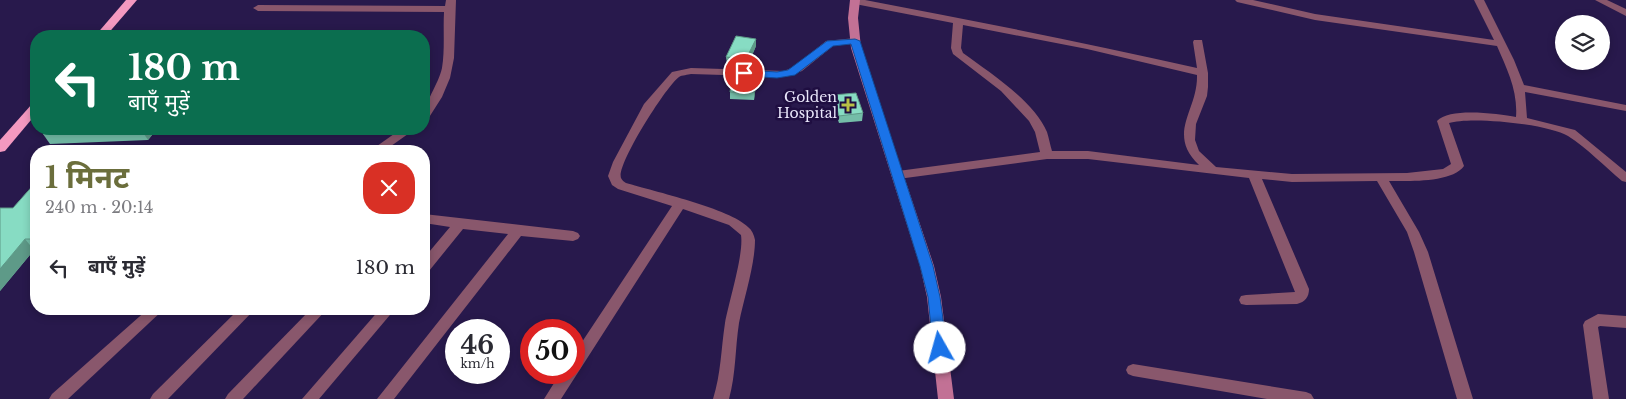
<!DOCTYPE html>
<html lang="hi">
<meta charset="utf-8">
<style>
body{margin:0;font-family:"Libre Baskerville","Noto Sans Devanagari",serif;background:#f2f2f3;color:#2b2b33;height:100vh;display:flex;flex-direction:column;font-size:19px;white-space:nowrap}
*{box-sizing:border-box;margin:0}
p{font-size:16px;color:#7c7c81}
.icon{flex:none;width:28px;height:28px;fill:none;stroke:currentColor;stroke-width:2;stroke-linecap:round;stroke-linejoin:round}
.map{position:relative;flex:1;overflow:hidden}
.sheet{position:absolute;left:30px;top:145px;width:400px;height:170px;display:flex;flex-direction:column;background:#fff;border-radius:20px;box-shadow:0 2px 8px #0003}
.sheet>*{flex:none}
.banner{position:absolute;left:30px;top:30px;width:400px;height:105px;border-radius:20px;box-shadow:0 2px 8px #0003;background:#0b6e4f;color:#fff;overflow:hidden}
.tools{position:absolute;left:1555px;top:15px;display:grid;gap:10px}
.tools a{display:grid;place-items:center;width:55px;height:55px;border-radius:50%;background:#fff;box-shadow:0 2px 8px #0003;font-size:25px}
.speed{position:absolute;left:445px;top:319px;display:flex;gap:10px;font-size:25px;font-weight:700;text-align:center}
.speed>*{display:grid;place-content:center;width:65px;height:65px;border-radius:50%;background:#fff;box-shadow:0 2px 8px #0003;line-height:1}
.speed small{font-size:12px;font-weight:400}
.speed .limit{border:8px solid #d22;background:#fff;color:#111}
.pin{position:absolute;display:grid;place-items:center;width:42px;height:42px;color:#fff;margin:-21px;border:2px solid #fff;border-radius:50%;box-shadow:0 1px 5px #0007}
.me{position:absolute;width:55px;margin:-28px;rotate:353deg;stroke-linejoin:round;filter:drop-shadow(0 0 4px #0008)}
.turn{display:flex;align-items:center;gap:18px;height:105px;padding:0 15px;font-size:22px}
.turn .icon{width:65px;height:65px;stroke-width:2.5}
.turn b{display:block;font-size:35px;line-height:42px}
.round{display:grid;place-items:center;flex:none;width:52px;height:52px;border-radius:20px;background:#f2f2f3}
.summary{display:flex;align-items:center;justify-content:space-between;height:85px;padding:0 15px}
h1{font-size:30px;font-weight:700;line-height:38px;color:#6b6e3c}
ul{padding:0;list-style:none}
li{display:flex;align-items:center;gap:15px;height:75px;padding:0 15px}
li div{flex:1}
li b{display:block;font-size:19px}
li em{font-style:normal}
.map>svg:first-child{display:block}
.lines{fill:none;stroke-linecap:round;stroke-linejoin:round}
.minor{fill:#89576c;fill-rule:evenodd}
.secondary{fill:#c27195;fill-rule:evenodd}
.trunk{fill:#f499c0;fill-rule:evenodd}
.wall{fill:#74bda8}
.shaded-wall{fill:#5e9a88}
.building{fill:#87dcc3;stroke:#5e9a88}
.route{fill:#1a73e8;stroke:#114b97}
.poi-dot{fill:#b9c046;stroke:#1f0e41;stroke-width:2}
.labels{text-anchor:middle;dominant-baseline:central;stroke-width:5;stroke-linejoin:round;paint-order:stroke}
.poi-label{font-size:14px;fill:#e9e6fa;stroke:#1f0e41;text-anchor:end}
</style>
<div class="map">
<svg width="1626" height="399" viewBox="0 0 1626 399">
<rect width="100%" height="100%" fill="#28194c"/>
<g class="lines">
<g class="minor">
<path d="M446 0H456L454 58 450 78 442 97 428 119 424 120C423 103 438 86 442 68 445 49 443 31 444 12L258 11 253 8 258 5 445 6Z"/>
<path d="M851 0H865C976 21 1086 43 1197 68L1193 42 1194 40H1202L1208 73V87L1207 96 1196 124 1195 140 1199 151 1216 167 1292 174 1407 173 1443 169 1451 164 1437 121C1450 107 1498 114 1516 117 1518 91 1507 69 1497 46L1315 20 1237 2 1235 0H1253L1315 14 1494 40 1474 0H1484L1514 60 1524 85 1626 105V111L1525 92 1527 118 1575 130 1626 172V182L1622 181C1604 166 1587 148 1568 136 1548 124 1471 116 1449 123L1464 166C1452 183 1408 181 1389 181L1419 232 1428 252 1473 399H1457L1414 252 1407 232 1377 181 1292 182 1262 179 1309 289C1309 297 1305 302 1297 304L1246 305 1241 304 1239 300 1241 296 1246 295 1295 292 1249 178 1088 159H1047L898 179 894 178 892 175 898 171 1040 152 1035 132 1029 121 1001 91 953 54 951 48 953 23 855 4 852 3ZM963 25 1087 49 1197 75C1198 111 1166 133 1199 165L1088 151H1052C1050 145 1049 138 1047 132 1034 101 989 72 963 53L961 48Z"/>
<polygon points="1595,0 1607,0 1626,9 1626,16"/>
<path d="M855 38 859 39V43L833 46 802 71 785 77 691 74C688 75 682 75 679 77 667 85 616 165 621 178 622 180 624 182 626 183 653 191 731 209 748 227 752 230 754 235 755 240 755 265 744 298 739 323 735 349 736 374 729 399H713C721 374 721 349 725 323 729 301 744 254 741 235L729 225 683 209 561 399H544L561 372H574V354L672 206 618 189 612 185 608 176 613 162 644 104 672 72 691 68 784 71 794 67 826 41Z"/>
<polygon points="401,129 415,129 384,151 370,151"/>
<polygon points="424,214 573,231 578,233 580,236 578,239 573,241 521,236 394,399 377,399 508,234 463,229 429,271 424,272 424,258 450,227 424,223"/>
<polygon points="148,309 164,309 68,399 49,399 52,394"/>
<polygon points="239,309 255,309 168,399 150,399 153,394"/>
<polygon points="311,309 327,309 243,399 225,399 228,394"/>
<polygon points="380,309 395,309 319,399 302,399"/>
<polygon points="1598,314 1626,316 1626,328 1600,326 1598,327 1609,399 1593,399 1583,325 1585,321"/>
<polygon points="1133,364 1306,392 1311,394 1314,399 1267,399 1133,376 1128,374 1126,370 1128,366"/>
</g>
<polygon class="secondary" points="850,0 860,0 858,18 861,48 934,266 941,297 954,399 938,399 927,297 920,266 851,48 848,18"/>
<g class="trunk">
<polygon points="126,0 137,0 106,36 95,36"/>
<polygon points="36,103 36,114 5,151 0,152 0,140 32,104"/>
</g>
</g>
<g class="wall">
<polygon points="756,46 747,67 727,64 726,57"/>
<polygon points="756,78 756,85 754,100 730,99 730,92"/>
<polygon points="833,95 863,113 862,121 839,123 832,102"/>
<polygon points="48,129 157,129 148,140 50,144 43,134"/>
<polygon points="36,182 36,249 34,250 0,291 13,208"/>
</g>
<g class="shaded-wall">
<polygon points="756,39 756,46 747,67 746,59"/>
<polygon points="756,78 756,85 754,100 754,92"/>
<polygon points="143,129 157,129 148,140 142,131"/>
<polygon points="25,239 34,250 0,291 0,269"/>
</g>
<g class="building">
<polygon points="736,36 756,39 746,59 726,57"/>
<polygon points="732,77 756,78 754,92 730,92"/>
<polygon points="856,93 863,113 839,116 833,95"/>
<polygon points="48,129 143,129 142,131 43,134"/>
<polygon points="36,182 36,236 34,239 25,239 0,269 0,208 13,208"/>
</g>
<polygon class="route" points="855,39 860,41 933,266 940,297 947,348 945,352 940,354 935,352 933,348 928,297 920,266 851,44 833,46 795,75 777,78 744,76 739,73 744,70 777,72 788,70 827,41"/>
<path class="poi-dot" d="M845.5 97.5h5v5h5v5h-5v5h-5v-5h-5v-5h5z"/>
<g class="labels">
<g class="poi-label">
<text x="837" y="97">Golden<tspan x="837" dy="16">Hospital</tspan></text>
</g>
</g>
</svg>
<div class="tools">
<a><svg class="icon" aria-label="layers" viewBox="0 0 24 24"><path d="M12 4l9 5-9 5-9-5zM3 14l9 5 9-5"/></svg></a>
</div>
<div class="speed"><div>46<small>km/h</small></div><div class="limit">50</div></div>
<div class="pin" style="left:744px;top:73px;background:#d93025"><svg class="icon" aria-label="arrive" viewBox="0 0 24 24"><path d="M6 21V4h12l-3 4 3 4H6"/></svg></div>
<svg class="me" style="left:940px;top:348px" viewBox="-20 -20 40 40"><circle r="19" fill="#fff"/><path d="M0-13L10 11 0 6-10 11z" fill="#1a73e8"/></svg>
<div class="banner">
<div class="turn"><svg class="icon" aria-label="left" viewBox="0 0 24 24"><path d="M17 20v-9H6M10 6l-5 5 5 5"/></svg><div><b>180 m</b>बाएँ मुड़ें</div></div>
</div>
<section class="sheet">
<div class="summary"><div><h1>1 मिनट</h1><p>240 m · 20:14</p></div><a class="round" style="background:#d93025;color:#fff"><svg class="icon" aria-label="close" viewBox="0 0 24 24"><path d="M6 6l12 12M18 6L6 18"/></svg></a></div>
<ul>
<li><svg class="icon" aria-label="left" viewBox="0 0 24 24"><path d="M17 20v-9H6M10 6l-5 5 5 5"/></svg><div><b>बाएँ मुड़ें</b></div><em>180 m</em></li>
</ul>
</section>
</div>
